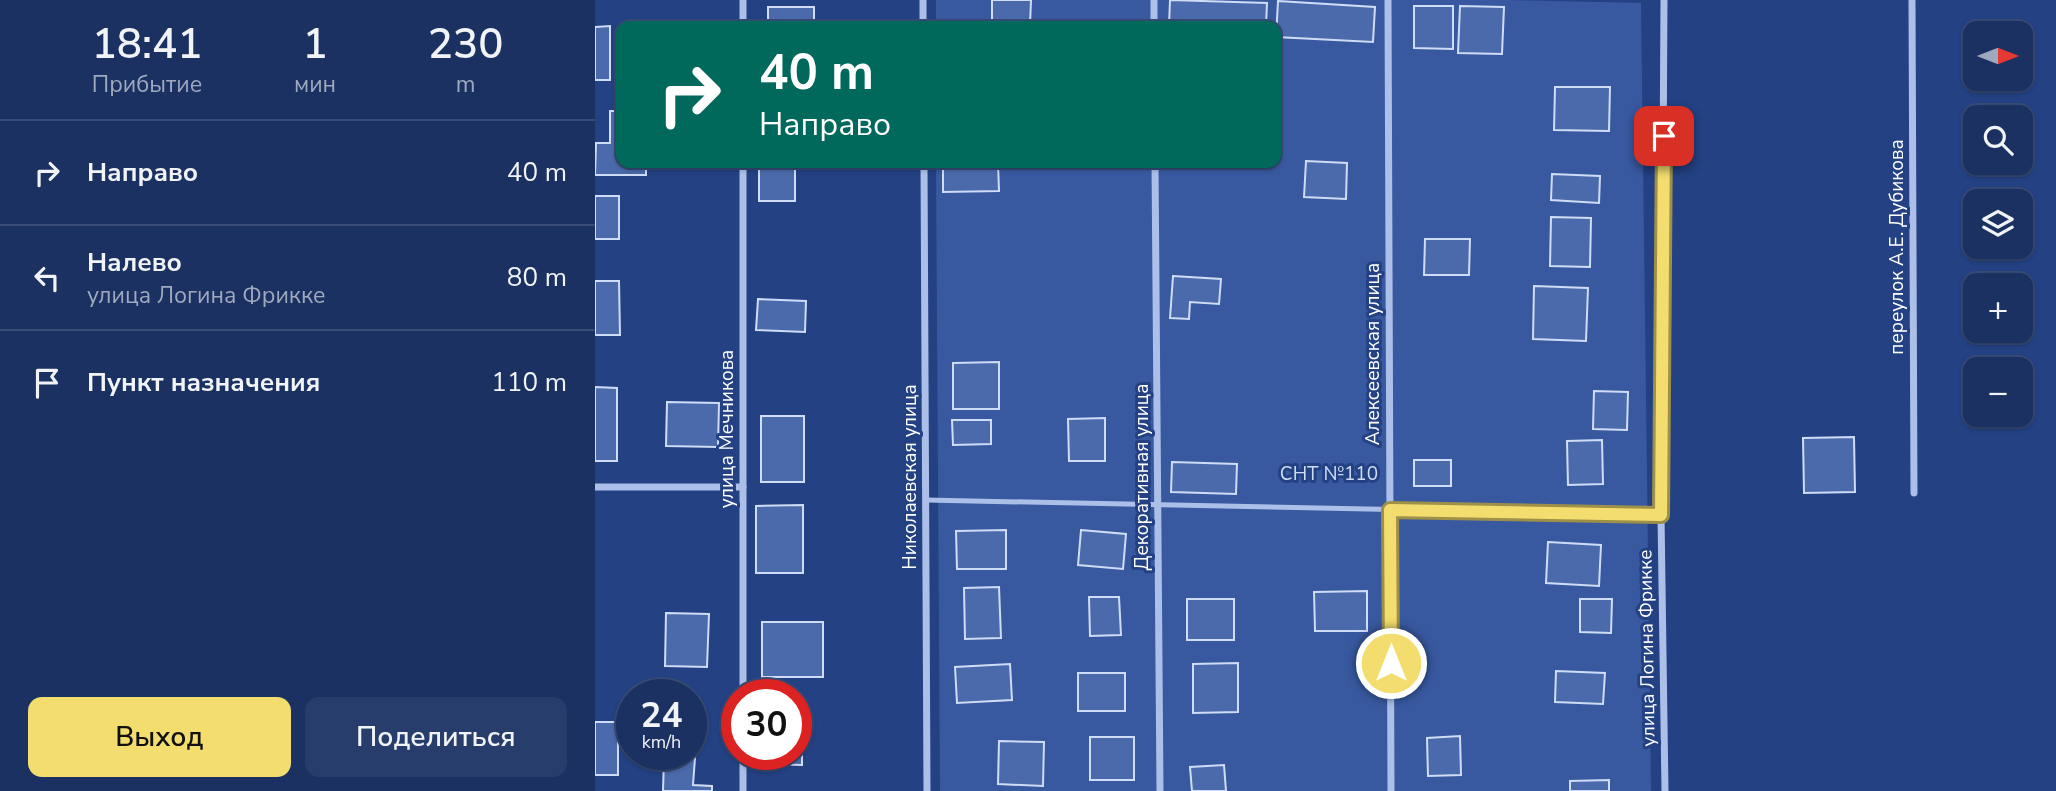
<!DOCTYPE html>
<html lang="ru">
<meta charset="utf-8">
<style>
body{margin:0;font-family:"Nunito Sans",sans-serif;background:#273d6b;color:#f1f3f6;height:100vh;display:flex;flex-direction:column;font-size:26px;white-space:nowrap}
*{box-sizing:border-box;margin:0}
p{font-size:23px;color:#9fa9be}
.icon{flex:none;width:38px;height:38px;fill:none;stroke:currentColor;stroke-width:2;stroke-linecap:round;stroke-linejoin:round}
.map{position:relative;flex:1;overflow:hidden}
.details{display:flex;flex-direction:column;background:#1a3162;width:595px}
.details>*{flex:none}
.banner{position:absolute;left:21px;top:21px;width:665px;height:147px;border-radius:14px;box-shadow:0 2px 5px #0004,0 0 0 2px #384c77;background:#00695c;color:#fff;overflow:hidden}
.needle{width:46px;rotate:90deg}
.tools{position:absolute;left:1368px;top:21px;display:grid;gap:14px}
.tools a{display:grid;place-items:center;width:70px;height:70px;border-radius:14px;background:#1a3162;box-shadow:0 2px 5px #0004,0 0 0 2px #384c77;font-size:35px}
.speed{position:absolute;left:21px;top:679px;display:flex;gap:14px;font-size:35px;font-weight:700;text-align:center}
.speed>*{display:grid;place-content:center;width:91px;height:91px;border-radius:50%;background:#1a3162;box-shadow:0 2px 5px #0004,0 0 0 2px #384c77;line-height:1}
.speed small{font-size:18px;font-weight:400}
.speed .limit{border:10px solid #d22;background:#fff;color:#111}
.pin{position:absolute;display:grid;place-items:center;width:60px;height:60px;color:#fff;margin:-30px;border-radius:14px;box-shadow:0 4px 10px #0006}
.me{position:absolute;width:77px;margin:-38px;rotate:0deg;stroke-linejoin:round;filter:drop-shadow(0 0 5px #0008)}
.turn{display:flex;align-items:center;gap:24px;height:147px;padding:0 28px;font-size:32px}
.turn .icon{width:91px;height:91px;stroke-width:2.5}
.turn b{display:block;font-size:49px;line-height:60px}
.eta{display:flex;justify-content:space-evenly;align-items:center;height:119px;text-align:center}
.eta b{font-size:42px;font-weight:600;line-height:49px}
.cta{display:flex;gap:14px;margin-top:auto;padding:14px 28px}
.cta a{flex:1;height:80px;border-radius:14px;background:#f3dd6f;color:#111;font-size:28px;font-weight:600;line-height:80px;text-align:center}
.cta a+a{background:#273d6b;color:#f1f3f6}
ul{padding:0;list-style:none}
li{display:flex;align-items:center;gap:21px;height:105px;padding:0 28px;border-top:2px solid #384c77}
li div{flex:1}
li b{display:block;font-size:26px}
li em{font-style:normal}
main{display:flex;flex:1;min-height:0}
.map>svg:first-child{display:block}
.green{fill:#3859a0}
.building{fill:#4b6aab;stroke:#cfdcf6;stroke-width:2}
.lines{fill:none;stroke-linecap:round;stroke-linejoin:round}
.lane{stroke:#acbfe8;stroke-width:5}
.street{stroke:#acbfe8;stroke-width:7}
.route-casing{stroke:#9e9048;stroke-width:18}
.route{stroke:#f3dd6f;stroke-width:12}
.labels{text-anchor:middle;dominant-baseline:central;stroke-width:6;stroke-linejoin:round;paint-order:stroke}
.street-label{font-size:19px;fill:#fff;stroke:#234183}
.park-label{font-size:19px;fill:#cfdcf6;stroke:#234183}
</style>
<main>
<section class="details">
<div class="eta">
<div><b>18:41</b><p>Прибытие</p></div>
<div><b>1</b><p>мин</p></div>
<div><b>230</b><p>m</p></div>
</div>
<ul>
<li><svg class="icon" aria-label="right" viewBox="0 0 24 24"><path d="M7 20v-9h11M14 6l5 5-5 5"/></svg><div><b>Направо</b></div><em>40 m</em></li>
<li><svg class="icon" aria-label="left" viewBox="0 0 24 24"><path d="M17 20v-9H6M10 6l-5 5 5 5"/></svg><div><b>Налево</b><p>улица Логина Фрикке</p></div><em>80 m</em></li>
<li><svg class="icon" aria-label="arrive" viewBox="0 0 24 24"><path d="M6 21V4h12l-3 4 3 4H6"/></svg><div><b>Пункт назначения</b></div><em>110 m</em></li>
</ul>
<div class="cta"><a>Выход</a><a>Поделиться</a></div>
</section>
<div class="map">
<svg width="1461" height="791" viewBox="0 0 1461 791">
<rect width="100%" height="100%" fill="#234183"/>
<polygon class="green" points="341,0 913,0 1046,3 1056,791 345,791 341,163 681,163 681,26 341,26"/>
<g class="building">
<polygon points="397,0 436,0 435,26 397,26"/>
<polygon points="575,0 672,3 671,26 574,26"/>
<polygon points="683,1 780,7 778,42 681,37"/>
<polygon points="819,6 858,6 858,49 819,48"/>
<polygon points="865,6 909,7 907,54 863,53"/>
<rect x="173" y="7" width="46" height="19"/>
<polygon points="15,26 15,80 0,80 0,27"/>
<polygon points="960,87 1015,87 1014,131 959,130"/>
<polygon points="15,111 26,111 26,163 51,163 51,175 0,175 1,143 15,143"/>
<polygon points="711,161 752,163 751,199 709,197"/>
<rect x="164" y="163" width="36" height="38"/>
<polygon points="348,163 403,163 404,191 348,192"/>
<polygon points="578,163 622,163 622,169 578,166"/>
<polygon points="957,174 1005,176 1004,203 956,200"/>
<rect x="0" y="196" width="24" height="43"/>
<polygon points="956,217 996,218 995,267 955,266"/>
<polygon points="830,239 875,239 874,275 829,275"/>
<polygon points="578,276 626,279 624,304 595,302 594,319 575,318"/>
<polygon points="0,281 24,281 25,335 0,335"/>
<polygon points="939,286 993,288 991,341 938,339"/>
<polygon points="163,299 211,301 210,332 161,330"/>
<polygon points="404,362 404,409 358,409 358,363"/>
<polygon points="0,387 22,388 22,461 0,461"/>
<polygon points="999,391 1033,392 1032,430 998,429"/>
<polygon points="72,402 124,403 123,447 71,446"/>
<rect x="166" y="416" width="43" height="66"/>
<polygon points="510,418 510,461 474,461 473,419"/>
<polygon points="357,420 396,420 396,444 358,445"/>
<polygon points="1259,437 1260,492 1209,493 1208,438"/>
<polygon points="1007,440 1008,484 973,485 972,441"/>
<rect x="819" y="460" width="37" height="26"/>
<polygon points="577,462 642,464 641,494 576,492"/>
<polygon points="208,505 208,573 161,573 161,506"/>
<polygon points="411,530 411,569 362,569 361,531"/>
<polygon points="486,530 531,534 528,569 483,565"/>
<polygon points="953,542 1006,545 1004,586 951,583"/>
<polygon points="404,587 406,638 370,639 369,588"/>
<polygon points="772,591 772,631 720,631 719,592"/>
<polygon points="494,597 524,597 526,635 495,636"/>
<rect x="592" y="599" width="47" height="41"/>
<polygon points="985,599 1017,599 1016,633 985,632"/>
<polygon points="71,613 114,614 112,667 70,666"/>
<rect x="167" y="622" width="61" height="55"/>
<polygon points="643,663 643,712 598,713 598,664"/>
<polygon points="415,664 417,700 362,703 360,667"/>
<polygon points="961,671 1010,673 1008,704 960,702"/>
<rect x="483" y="673" width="47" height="38"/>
<polygon points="201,708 207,708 207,765 165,764 165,754 201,754"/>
<rect x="0" y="722" width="23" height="53"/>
<polygon points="865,736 866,775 833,776 832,738"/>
<rect x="495" y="737" width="44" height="43"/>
<polygon points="404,741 449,742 448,786 403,784"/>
<polygon points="69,757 100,758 98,785 117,786 117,791 68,791"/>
<polygon points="629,765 631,791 597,791 595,767"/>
<polygon points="1014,780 1014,791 975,791 975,781"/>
</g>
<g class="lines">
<polyline class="lane" points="331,500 1066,515"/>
<g class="street">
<polyline points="148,0 148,26"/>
<polyline points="328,0 328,26"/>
<polyline points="559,0 559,26"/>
<polyline points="793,0 796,791"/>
<polyline points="1069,0 1066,515 1070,791"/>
<polyline points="1317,0 1319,493"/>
<polyline points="329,163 332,791"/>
<polyline points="560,163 565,791"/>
<polyline points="0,487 148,487"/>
<polyline points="148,695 148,163"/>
<polyline points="148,791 148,754"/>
</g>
</g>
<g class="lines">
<g class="route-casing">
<polyline id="route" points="796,663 795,510 1066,515 1069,136"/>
</g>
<use href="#route" class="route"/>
</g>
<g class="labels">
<g class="street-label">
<text transform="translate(1302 247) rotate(-90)">переулок А.Е. Дубикова</text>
<text transform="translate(778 354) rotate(-90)">Алексеевская улица</text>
<text transform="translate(132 429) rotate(-90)">улица Мечникова</text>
<text transform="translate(315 477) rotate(-90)">Николаевская улица</text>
<text transform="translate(547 477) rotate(-90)">Декоративная улица</text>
<text transform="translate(1052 648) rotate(-91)">улица Логина Фрикке</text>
</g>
<g class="park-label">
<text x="734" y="474">СНТ №110</text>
</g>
</g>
</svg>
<div class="tools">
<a><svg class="needle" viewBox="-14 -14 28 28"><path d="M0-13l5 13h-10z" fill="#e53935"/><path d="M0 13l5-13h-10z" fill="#9fa9be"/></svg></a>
<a><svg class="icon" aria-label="search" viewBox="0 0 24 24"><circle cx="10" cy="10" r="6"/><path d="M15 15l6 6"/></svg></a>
<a><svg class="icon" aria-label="layers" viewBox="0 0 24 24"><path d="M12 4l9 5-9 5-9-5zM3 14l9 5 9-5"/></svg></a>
<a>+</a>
<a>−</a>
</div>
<div class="speed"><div>24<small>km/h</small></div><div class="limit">30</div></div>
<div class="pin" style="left:1069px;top:136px;background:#d93025"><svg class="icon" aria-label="arrive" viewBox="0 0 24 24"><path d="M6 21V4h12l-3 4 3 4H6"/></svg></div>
<svg class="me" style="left:796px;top:663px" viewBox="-20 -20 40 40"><circle r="17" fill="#f3dd6f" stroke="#fff" stroke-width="3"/><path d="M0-11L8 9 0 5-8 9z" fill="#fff"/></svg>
<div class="banner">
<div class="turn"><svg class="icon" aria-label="right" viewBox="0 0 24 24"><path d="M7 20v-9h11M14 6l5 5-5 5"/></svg><div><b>40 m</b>Направо</div></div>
</div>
</div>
</main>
